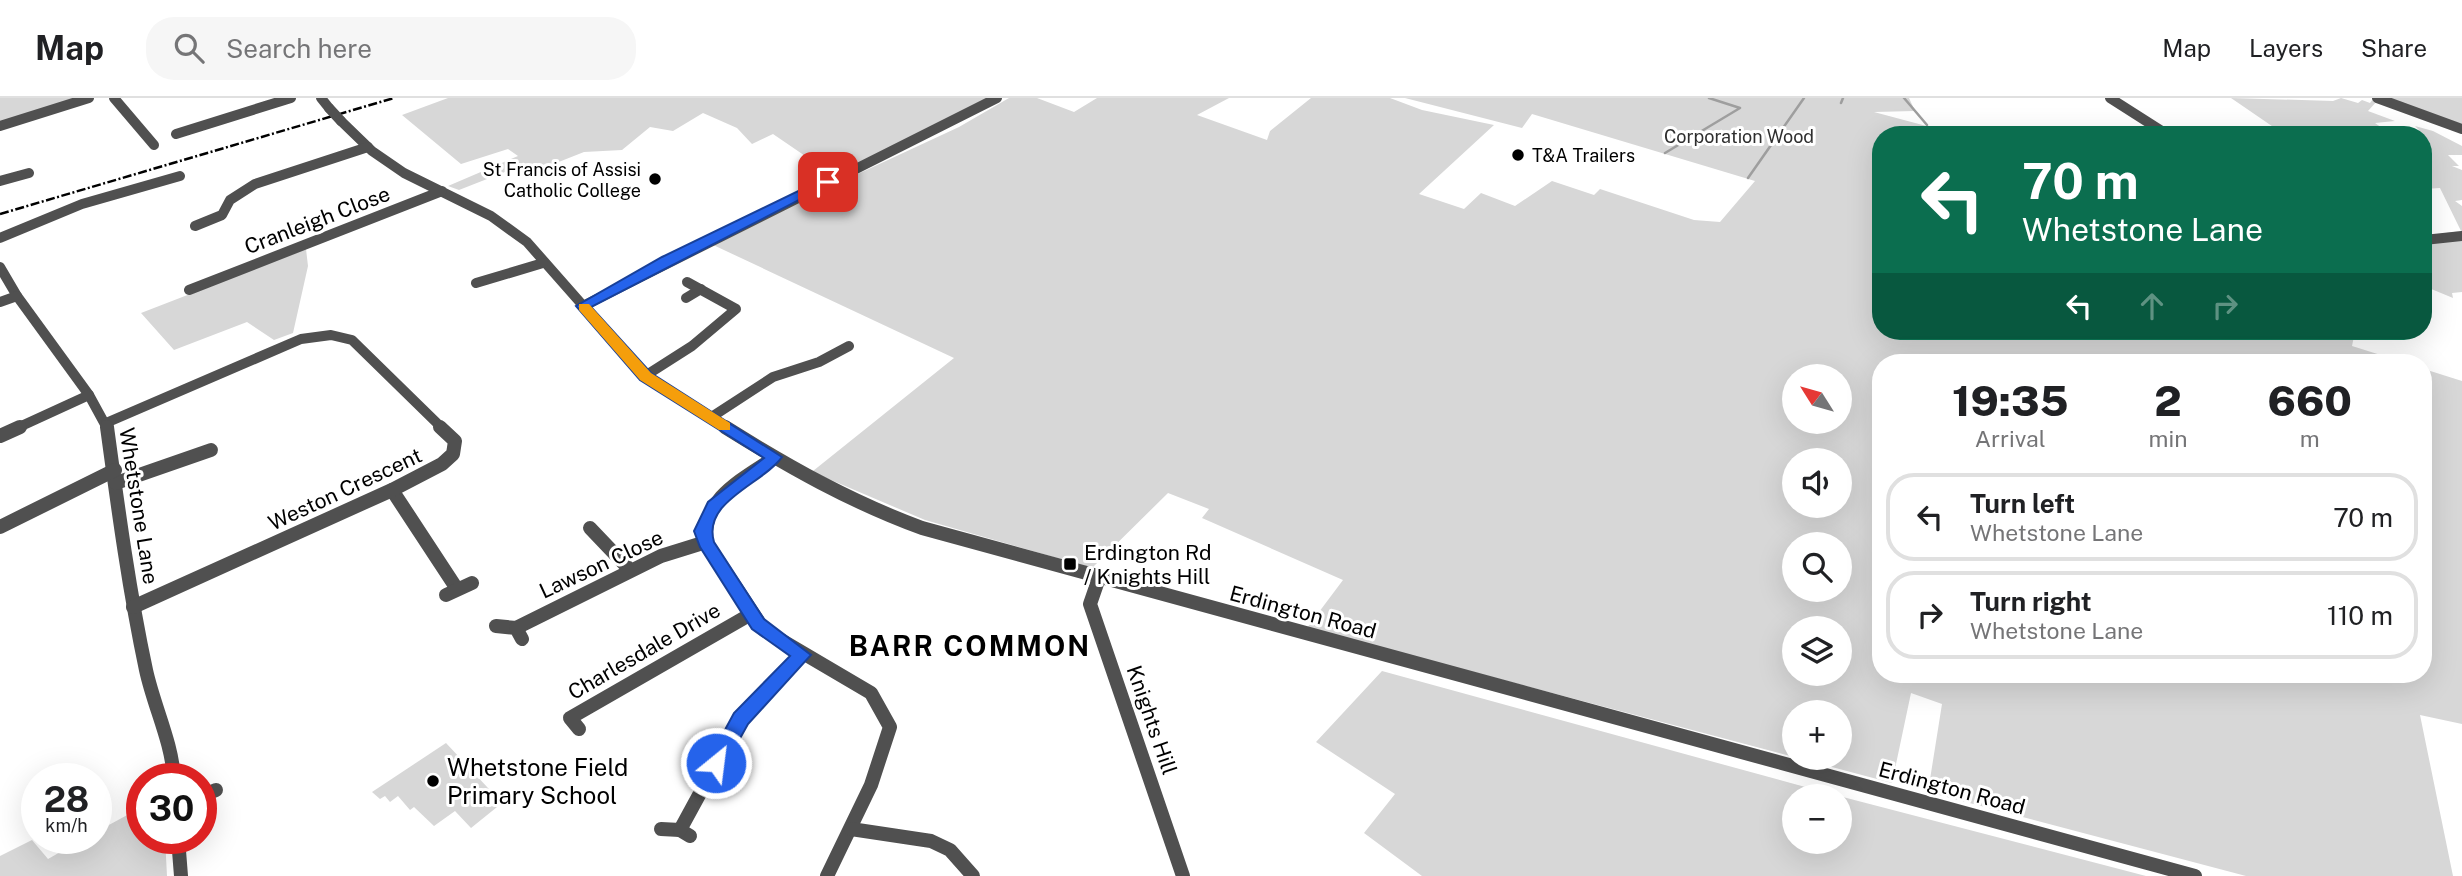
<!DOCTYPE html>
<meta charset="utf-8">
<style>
body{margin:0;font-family:"Public Sans",sans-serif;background:#f6f6f6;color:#202124;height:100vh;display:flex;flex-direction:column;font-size:26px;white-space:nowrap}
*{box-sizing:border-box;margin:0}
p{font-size:23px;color:#757577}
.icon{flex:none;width:38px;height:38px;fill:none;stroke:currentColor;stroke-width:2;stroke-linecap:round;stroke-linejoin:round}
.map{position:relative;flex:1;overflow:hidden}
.sheet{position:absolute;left:1872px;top:256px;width:560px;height:329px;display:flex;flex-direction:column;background:#fff;border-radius:28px;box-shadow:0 7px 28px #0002}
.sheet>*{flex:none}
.hud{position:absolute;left:1872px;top:28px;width:560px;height:214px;border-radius:28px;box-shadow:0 7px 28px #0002;background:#0b6e4f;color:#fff;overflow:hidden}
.needle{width:46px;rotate:307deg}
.tools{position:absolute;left:1782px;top:266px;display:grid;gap:14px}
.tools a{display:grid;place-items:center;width:70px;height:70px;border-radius:50%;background:#fff;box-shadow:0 7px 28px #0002;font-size:35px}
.speed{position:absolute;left:21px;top:665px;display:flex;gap:14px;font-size:35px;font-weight:700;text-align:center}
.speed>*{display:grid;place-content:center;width:91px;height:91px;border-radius:50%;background:#fff;box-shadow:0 7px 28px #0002;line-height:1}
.speed small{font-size:18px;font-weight:400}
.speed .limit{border:10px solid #d22;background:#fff;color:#111}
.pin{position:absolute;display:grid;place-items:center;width:60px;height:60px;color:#fff;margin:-30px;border-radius:14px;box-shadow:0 4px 10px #0006}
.me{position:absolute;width:77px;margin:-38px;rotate:29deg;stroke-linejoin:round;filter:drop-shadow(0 0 5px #0008)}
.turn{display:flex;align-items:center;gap:24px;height:147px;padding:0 35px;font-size:32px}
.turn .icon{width:91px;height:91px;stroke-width:2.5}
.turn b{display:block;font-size:49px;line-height:60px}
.lanes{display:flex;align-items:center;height:66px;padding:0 35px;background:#0003;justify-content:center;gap:35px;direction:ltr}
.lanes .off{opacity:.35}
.eta{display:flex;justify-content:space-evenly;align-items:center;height:119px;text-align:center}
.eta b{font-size:42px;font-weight:800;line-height:49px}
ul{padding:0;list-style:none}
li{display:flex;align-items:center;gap:21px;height:88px;margin:0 14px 10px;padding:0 21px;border:4px solid #e0e0e0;border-radius:28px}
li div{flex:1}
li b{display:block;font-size:26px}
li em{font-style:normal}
header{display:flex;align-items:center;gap:42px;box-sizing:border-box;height:98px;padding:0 35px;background:#fff;border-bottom:2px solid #e0e0e0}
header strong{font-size:33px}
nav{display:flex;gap:38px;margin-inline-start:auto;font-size:24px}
.search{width:490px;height:63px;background:#f6f6f6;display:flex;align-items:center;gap:18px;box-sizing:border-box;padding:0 24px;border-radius:28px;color:#757577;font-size:26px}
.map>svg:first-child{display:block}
.green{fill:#d7d7d7;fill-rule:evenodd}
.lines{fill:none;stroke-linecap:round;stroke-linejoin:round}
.stream{stroke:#9e9e9e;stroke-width:2.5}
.minor-far1{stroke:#505050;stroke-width:10}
.minor{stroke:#505050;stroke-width:14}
.rail{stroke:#000;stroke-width:2.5;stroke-dasharray:9 2.5 2 2.5;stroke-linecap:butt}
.minor-bridge{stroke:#505050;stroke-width:10}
.route{fill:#2563eb;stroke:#184099;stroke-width:2}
.slow{fill:#f59e0b}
.poi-dot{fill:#000;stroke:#fff;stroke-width:2.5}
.labels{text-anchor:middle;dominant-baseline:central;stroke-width:6;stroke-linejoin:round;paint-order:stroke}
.far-park-label{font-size:18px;fill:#2e2e2e;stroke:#fff}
.far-poi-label{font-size:18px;fill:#000;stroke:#fff;text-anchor:start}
.street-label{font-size:21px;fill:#000;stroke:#fff}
.poi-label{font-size:21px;fill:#000;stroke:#fff;text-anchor:start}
.near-poi-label{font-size:24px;fill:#000;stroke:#fff;text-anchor:start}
.district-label{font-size:28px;font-weight:bold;letter-spacing:2px;fill:#000;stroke:#fff}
</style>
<header>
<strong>Map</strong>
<div class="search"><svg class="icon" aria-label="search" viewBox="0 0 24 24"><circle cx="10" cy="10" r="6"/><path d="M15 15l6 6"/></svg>Search here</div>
<nav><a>Map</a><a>Layers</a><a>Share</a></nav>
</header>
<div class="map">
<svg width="2462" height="778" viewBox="0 0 2462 778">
<rect width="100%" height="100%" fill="#fff"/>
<g class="green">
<polygon points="0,0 84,0 0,26"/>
<polygon points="448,0 989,0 833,77 773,36 752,46 737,30 703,15 673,33 650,29 622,52 584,54 546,69 532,66 520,68 459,92 448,88 518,58 508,51 461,66 402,17"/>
<path d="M1009 0H1037L1074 14 1097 0H1229L1197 17 1267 42 1270 33 1311 0H1390L1422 12 1494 27 1419 96 1464 111 1481 95 1515 108 1552 83 1594 97 1600 91 1694 122 1720 124 1755 83 1532 16 1522 30 1405 0H1909L1915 13 1874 14 1960 37H1881V233H2355L2352 248 2403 264H1881V576H2424V271L2462 283V626L2420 617 2453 778H2246L1928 694 1942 606 1911 595 1892 685 1798 660H1839V614H1794V659L1307 530 1343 482 1202 420 1209 411 1168 395 1092 470 925 422 824 379 813 373 954 260 709 145 959 29ZM1794 278H1839V324H1794ZM1794 362H1839V408H1794ZM1794 446H1839V492H1794ZM1794 530H1839V576H1794Z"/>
<polygon points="2231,0 2333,3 2341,0 2358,5 2362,2 2370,5 2373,1 2378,2 2368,13 2395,23 2375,25 2392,37 2285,37"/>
<polygon points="2380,0 2462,0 2462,26"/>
<polygon points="2415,28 2433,33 2462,48 2462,57 2448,57 2459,68 2452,68 2462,72 2462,102 2455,103 2462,108 2462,135 2446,135 2461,133 2440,90 2424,91 2424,37 2401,37 2408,35 2407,30 2421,34"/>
<polygon points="2462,141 2462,194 2452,195 2453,200 2424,188 2424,143"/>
<polygon points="306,151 308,168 293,235 274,242 247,224 174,252 141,215"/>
<polygon points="1382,573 1838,698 1794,698 1794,744 1839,744 1839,698 2146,778 1422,778 1364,735 1395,696 1316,644"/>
<polygon points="446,645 502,705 471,730 455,713 434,728 414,709 410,712 398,698 390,704 385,698 380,701 372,694"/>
<polygon points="142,709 142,740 165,740 167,778 0,778 0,758 32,742 48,761 85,740 96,740 96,734"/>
</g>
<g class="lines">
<g class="stream">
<polyline points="1904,0 1927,27"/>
<polyline points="1841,5 1843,0"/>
<polyline points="1665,55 1740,10 1709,0"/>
<polyline points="1748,80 1804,0"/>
</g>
<g class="minor-far1">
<polyline points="114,0 154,47"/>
<polyline points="321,0 329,10"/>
<polyline points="2110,0 2168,37"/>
<polyline points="2377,0 2462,31"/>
<polyline points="341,23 372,53 404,75 491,118 527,144 645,278 728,330"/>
<polyline points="0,28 89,0"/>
<polyline points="176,36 291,0"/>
<polyline points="0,83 29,75"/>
<polyline points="195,128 222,117 230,102 255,86 368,49"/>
<polyline points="0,140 82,106 180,78"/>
<polyline points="2424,142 2462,138"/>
<polyline points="0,169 17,198 89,297 107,330"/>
<polyline points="476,185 543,165"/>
<polyline points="189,192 442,93"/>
<polyline points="686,200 701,191"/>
<polyline points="0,204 17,198"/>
<polyline points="583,208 997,0"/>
<polyline points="645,278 692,248 736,211 687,184"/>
<polyline points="710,320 773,279 819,264 849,248"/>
<polyline points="106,325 301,241 331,237 352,242 442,330"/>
<polyline points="17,330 89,297"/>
</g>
<g class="minor">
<path d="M107 329C118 410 129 492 146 572 154 609 172 644 174 681"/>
<path d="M725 329C789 369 851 404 922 430L2195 778"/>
<polyline points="0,338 20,329"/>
<path d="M774 360C743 381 701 401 706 444L764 532 871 595 890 629 871 687 827 778"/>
<polyline points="116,385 211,352"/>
<polyline points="392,392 457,491"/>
<polyline points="0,429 115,372"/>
<polyline points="590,430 630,472"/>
<polyline points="1099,480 1090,506 1183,778"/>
<polyline points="446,497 472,485"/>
<polyline points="133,509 392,392 442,366 453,356 455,343 440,329"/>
<polyline points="496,528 516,530 522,541"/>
<polyline points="516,530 661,458 706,444"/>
<polyline points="579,631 570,620 751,516"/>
<polyline points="201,698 216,692"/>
<polyline points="661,731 680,732 690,738"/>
<polyline points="851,731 931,743 950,752 973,778"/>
<polyline points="680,732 741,620 802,557"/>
<polyline points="178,740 181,778"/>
</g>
<polyline class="rail" points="0,116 394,0"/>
<polyline class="minor-bridge" points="329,10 341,23"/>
</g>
<path class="route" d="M823 81 834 84 591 209 651 275 782 359C763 386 702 403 714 444L764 521 811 557 748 626 723 671H710L707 665 734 615 790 558 752 531 700 449 694 433 708 404 764 360 640 282 576 208 662 159Z"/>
<polygon class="slow" points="579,206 589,206 651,275 730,325 730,332 719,332 640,282 579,212"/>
<g class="poi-dot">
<circle cx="1518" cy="57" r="7"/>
<circle cx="655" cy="81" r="7"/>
<rect x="1063" y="459" width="14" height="14" rx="3.5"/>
<circle cx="433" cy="683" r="7"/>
</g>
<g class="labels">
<g class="far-park-label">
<text x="1739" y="38">Corporation Wood</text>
</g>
<g class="far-poi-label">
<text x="1532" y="57">T&amp;A Trailers</text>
<text x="641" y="71" text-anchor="end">St Francis of Assisi<tspan x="641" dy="21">Catholic College</tspan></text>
</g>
<g class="street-label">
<text transform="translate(317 122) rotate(-21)">Cranleigh Close</text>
<text transform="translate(345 391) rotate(-25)">Weston Crescent</text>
<text transform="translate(139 408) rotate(81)">Whetstone Lane</text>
<text transform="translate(601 466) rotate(-25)">Lawson Close</text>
<text transform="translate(1303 514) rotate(15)">Erdington Road</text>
<text transform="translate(644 553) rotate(-30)">Charlesdale Drive</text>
<text transform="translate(1152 622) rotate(71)">Knights Hill</text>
<text transform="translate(1952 690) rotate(15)">Erdington Road</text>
</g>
<g class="poi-label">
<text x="1084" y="454">Erdington Rd<tspan x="1084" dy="24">/ Knights Hill</tspan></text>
</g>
<g class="near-poi-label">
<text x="447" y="669">Whetstone Field<tspan x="447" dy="28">Primary School</tspan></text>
</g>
<g class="district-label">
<text x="970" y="547">BARR COMMON</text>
</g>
</g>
</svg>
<div class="tools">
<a><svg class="needle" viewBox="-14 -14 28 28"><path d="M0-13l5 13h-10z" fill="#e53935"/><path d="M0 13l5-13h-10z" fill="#757577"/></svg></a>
<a><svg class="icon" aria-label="sound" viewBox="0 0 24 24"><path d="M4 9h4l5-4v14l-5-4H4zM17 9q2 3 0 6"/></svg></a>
<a><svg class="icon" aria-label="search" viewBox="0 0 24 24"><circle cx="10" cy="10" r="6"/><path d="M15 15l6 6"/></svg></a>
<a><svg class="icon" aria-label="layers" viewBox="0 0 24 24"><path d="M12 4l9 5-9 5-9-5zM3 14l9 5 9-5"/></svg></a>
<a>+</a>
<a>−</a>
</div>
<div class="speed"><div>28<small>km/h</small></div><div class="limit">30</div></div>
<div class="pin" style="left:828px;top:84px;background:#d93025"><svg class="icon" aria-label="arrive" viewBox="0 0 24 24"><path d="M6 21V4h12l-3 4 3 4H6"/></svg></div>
<svg class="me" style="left:716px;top:665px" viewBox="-20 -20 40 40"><circle r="17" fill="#2563eb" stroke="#fff" stroke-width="3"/><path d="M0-11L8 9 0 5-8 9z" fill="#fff"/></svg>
<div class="hud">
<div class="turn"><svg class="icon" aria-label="left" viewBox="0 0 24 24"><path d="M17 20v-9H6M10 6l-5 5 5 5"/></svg><div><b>70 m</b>Whetstone Lane</div></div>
<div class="lanes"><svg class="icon" aria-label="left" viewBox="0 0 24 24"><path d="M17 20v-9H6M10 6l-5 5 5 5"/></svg><svg class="icon off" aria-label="ahead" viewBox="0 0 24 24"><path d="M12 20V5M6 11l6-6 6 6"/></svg><svg class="icon off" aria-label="right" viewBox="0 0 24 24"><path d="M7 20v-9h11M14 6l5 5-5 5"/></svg></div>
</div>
<section class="sheet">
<div class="eta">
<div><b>19:35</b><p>Arrival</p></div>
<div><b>2</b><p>min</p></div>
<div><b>660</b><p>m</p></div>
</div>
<ul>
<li><svg class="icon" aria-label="left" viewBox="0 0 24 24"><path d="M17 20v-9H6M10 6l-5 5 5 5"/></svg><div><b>Turn left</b><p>Whetstone Lane</p></div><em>70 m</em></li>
<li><svg class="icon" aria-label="right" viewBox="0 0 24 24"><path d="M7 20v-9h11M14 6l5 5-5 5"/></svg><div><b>Turn right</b><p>Whetstone Lane</p></div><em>110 m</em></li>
</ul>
</section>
</div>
